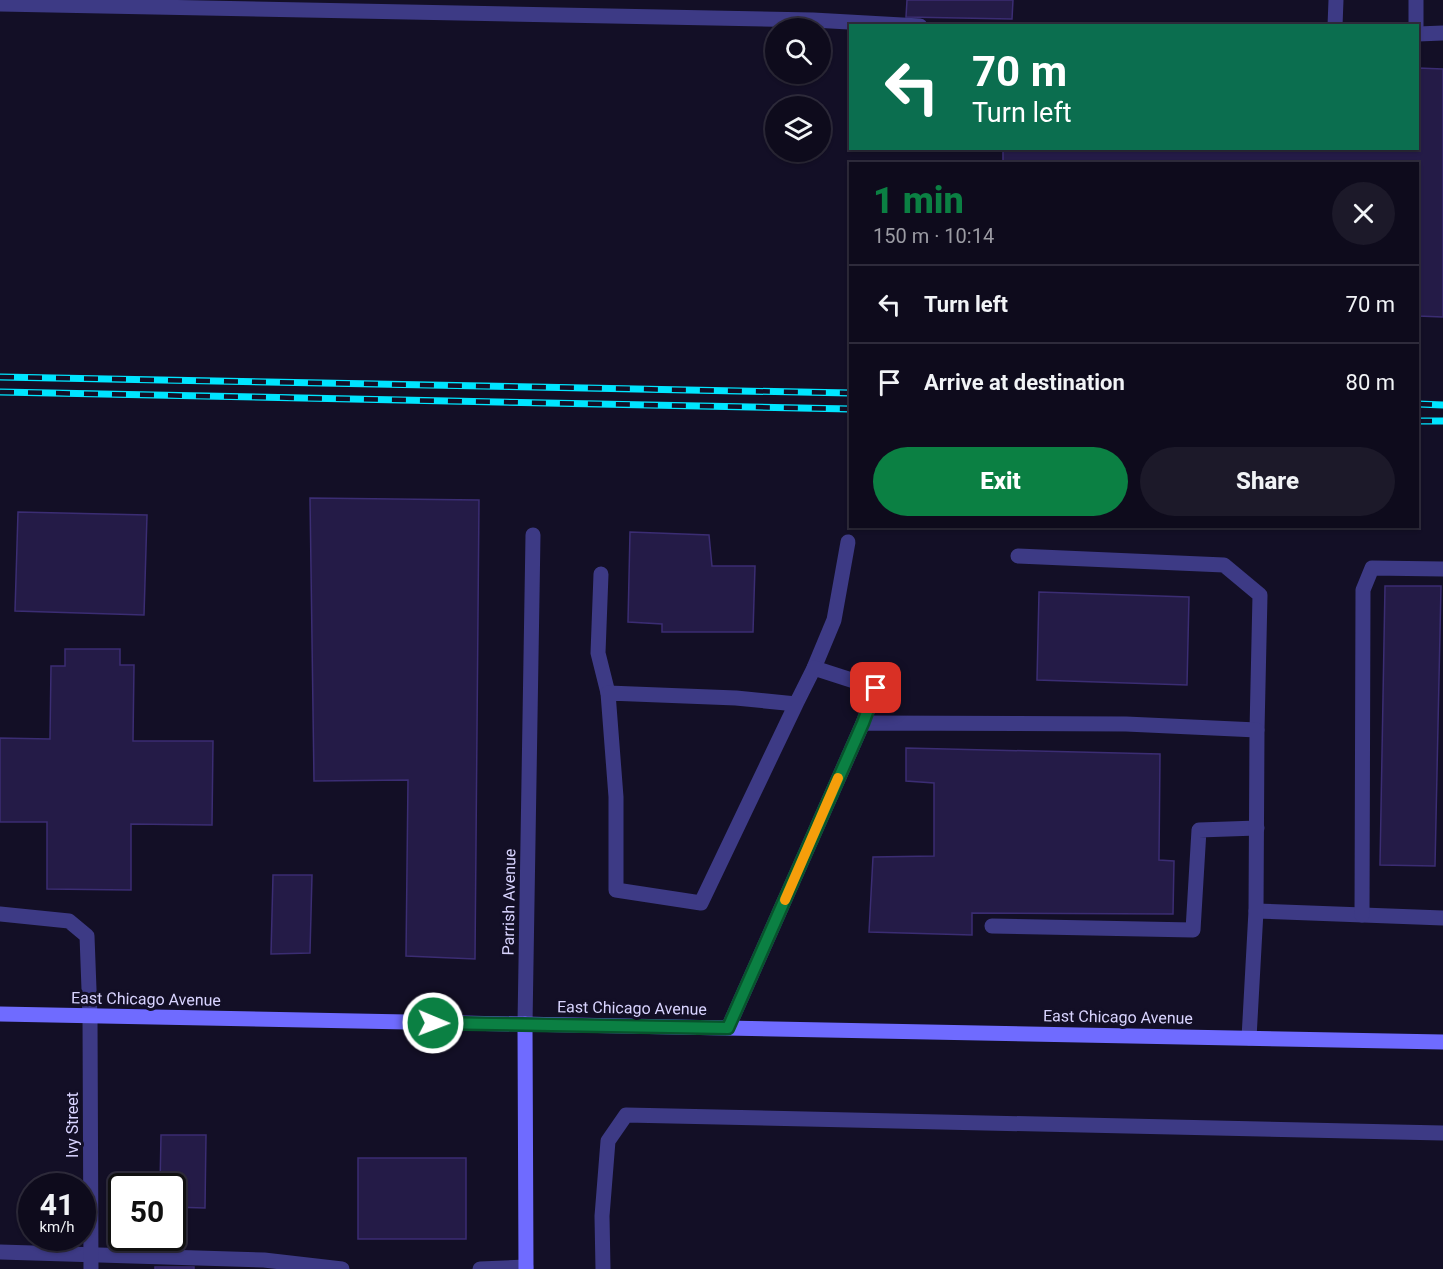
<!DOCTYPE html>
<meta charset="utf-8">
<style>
body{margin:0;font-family:Roboto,sans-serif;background:#1c1929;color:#f1f3f6;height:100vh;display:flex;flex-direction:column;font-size:22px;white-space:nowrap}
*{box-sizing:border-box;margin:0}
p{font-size:20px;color:#9b9ba3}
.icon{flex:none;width:33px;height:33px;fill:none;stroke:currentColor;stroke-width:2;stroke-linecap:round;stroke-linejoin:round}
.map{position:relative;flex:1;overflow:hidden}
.panel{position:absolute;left:849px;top:162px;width:570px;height:366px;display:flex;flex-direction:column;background:#0e0b1c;border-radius:0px;box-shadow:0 2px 4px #0004,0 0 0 2px #2e2b3b}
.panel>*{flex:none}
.top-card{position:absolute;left:849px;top:24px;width:570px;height:126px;border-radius:0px;box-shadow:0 2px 4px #0004,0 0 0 2px #2e2b3b;background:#0b6e4f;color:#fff;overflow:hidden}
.fabs{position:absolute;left:765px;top:18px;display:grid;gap:12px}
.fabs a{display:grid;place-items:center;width:66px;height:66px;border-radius:50%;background:#0e0b1c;box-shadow:0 2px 4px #0004,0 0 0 2px #2e2b3b;font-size:30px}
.speed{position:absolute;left:18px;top:1173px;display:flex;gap:12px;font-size:30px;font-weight:700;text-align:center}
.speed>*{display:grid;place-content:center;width:78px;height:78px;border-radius:50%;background:#0e0b1c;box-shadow:0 2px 4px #0004,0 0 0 2px #2e2b3b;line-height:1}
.speed small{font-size:15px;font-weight:400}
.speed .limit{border:3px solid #111;border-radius:9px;background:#fff;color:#111}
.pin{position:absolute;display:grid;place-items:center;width:51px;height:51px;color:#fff;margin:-26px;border-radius:12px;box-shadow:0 3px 9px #0006}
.me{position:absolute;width:66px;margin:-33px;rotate:91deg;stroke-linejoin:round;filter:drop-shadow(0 0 4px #0008)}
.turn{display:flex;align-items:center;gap:21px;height:126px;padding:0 24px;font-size:27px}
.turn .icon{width:78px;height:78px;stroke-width:2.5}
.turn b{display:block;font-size:42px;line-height:51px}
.round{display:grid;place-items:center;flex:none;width:63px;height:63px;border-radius:32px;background:#1c1929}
.overview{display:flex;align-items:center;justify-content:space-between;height:102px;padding:0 24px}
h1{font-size:36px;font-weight:800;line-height:45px;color:#0b8043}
.primary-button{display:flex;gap:12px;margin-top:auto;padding:12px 24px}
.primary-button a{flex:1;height:69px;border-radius:36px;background:#0b8043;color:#fff;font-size:24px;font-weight:800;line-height:69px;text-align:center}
.primary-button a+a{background:#1c1929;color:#f1f3f6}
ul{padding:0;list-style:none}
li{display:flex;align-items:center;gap:18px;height:78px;padding:0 24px;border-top:2px solid #2e2b3b}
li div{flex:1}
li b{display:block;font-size:22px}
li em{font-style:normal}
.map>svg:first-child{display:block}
.building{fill:#241b47;stroke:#3b2d73;stroke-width:1.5}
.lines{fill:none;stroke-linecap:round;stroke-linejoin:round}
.lane{stroke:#3d3a85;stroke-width:15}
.street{stroke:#3d3a85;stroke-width:15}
.secondary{stroke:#6f6bff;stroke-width:15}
.rail-casing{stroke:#00e5ff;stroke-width:7}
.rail{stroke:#130f26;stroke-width:4.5;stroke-dasharray:14;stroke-linecap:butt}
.route-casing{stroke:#07532c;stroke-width:15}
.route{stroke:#0b8043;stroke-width:10}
.slow{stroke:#f59e0b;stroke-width:10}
.labels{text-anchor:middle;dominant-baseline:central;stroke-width:6;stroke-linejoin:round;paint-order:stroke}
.street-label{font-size:16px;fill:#d9d4ff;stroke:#130f26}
</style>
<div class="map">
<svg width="1443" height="1269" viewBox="0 0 1443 1269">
<rect width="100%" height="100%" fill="#130f26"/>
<g class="building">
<polygon points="907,0 1013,0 1012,19 906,17"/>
<polygon points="1418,68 1443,69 1443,317 1418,316 1418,164 1003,164 1003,148 1418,148"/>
<polygon points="310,498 479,500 475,959 406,956 408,780 314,781"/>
<polygon points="18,512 147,515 144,615 15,611"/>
<polygon points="630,532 709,535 712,566 755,566 753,632 662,632 662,624 628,622"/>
<polygon points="1385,586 1441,586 1435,866 1380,865"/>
<polygon points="1039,592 1189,597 1187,685 1037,680"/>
<polygon points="65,649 120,649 120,665 134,665 133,741 213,741 212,825 131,824 131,890 47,889 47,822 0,822 0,738 50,739 51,666 65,666"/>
<polygon points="906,748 1160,754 1159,860 1174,861 1173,914 972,913 972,935 869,932 873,857 934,856 934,783 906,781"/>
<polygon points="273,875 312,875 310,953 271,954"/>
<polygon points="161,1135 206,1135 205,1208 172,1207 172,1186 160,1186"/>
<rect x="358" y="1158" width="108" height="81"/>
<rect x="155" y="1267" width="39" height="2"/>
</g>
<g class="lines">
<g class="lane">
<polyline points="1416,0 1416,26"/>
<polyline points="0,4 813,20 920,26"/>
<polyline points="1335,26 1336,0"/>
<polyline points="1418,34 1443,33"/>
<polyline points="1018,556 1224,565 1260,595 1257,730"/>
<polyline points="601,574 598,653 608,693"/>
<polyline points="814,668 834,620 848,542"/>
<polyline points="796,704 701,903 616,890 616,797 608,693 736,698 796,704 814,668 876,688 863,723"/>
<polyline points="1256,911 1443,918"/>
<polyline points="0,914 69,921 87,936 90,1016"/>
<polyline points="1362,915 1363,590 1372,568 1443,569"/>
<polyline points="992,926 1193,930 1199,830 1257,828"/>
<polyline points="525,1024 533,535"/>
<polyline points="728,1028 863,723 1126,724 1257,730 1256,911 1249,1038"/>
<polyline points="0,1252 264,1260 342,1269"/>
<polyline points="480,1269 526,1267"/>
<polyline points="603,1269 602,1216 608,1141 626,1115 1443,1133"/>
</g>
<polyline class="street" points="90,1016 91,1269"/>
<g class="secondary">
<polyline points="0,1014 1443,1042"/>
<polyline points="525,1024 526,1269"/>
</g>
<g class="rail-casing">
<g id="rail">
<polyline points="0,377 850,393"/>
<polyline points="0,392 850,409"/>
<polyline points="1418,404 1443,405"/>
<polyline points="1418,421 1443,421"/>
</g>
</g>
<use href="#rail" class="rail"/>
</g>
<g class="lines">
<g class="route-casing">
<polyline id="route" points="433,1023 728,1028 863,723 876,688"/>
</g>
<use href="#route" class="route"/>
<polyline class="slow" points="785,900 838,778"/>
</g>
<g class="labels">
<g class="street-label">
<text transform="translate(509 902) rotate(-89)">Parrish Avenue</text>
<text transform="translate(146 999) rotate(1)">East Chicago Avenue</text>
<text transform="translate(632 1008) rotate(1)">East Chicago Avenue</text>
<text transform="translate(1118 1017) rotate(1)">East Chicago Avenue</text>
<text transform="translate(72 1125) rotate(-90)">Ivy Street</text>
</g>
</g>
</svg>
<div class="fabs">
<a><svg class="icon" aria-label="search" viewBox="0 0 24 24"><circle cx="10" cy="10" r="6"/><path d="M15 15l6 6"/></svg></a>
<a><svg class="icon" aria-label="layers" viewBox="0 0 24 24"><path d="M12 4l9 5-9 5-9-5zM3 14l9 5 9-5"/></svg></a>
</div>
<div class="speed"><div>41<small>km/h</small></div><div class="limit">50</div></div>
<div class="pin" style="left:876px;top:688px;background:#d93025"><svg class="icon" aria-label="arrive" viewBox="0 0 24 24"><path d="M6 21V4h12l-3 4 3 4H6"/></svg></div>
<svg class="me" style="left:433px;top:1023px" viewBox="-20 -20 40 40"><circle r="17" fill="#0b8043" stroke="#fff" stroke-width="3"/><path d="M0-11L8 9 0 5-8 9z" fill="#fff"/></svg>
<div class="top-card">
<div class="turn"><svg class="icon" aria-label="left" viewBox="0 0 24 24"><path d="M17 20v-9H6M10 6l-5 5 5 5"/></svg><div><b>70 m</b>Turn left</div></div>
</div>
<section class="panel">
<div class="overview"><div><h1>1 min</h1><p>150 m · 10:14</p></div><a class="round"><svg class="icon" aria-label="close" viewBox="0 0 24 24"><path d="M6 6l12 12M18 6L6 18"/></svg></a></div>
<ul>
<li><svg class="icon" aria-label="left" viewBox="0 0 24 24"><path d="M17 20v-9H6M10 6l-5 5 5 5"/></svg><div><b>Turn left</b></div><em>70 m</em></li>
<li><svg class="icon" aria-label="arrive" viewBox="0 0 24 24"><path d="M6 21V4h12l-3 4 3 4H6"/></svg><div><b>Arrive at destination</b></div><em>80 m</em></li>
</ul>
<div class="primary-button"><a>Exit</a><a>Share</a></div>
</section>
</div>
